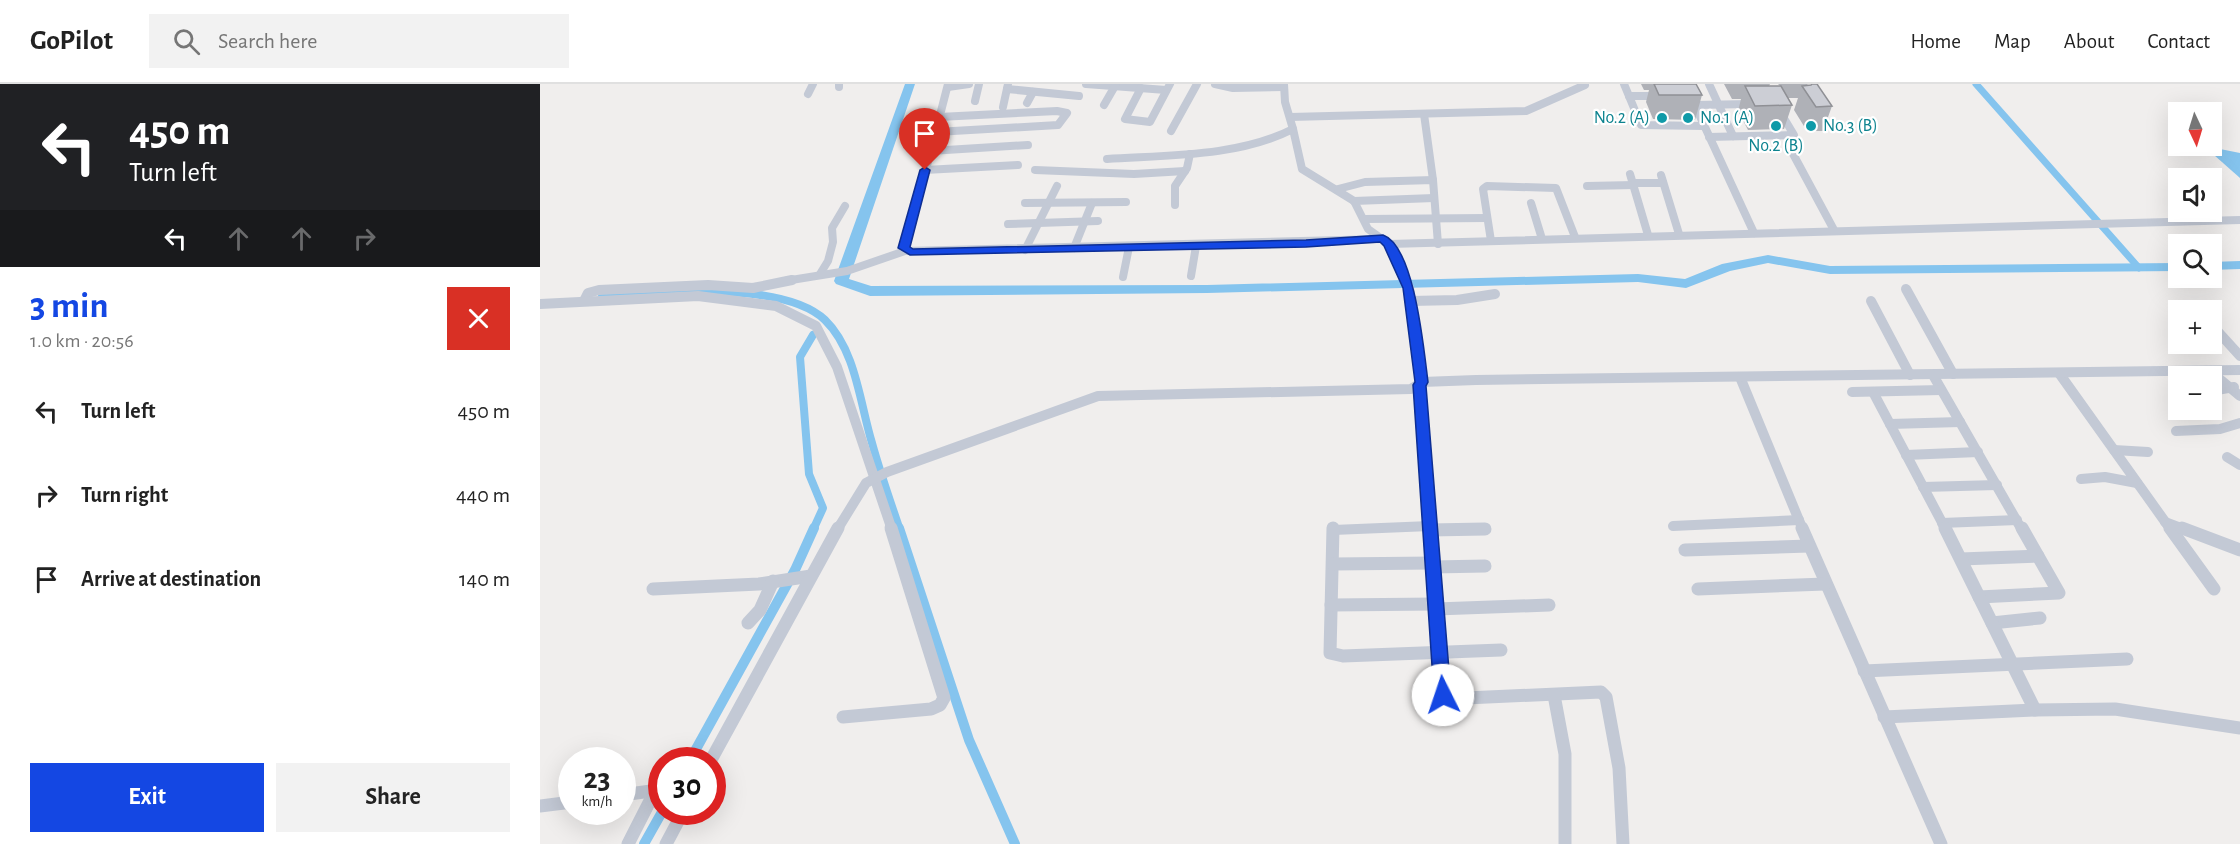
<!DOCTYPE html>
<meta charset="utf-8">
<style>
body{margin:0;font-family:"Alegreya Sans",sans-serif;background:#f2f2f2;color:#222;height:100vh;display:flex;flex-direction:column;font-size:22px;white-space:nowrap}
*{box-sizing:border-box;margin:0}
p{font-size:20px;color:#767676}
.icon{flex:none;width:33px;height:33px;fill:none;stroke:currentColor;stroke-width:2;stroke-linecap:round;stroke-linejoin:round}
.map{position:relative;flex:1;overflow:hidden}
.details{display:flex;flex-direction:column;background:#fff;width:540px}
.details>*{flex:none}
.guide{background:#202124;color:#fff;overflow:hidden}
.needle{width:39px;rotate:176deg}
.controls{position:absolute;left:1628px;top:18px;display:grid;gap:12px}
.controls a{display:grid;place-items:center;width:54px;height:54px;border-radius:0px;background:#fff;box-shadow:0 6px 24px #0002;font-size:30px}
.speed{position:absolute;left:18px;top:663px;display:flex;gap:12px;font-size:30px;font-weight:700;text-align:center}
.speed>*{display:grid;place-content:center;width:78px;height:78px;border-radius:50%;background:#fff;box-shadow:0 6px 24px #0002;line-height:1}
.speed small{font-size:15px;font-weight:400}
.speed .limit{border:9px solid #d22;background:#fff;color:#111}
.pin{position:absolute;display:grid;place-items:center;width:51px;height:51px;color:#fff;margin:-62px -26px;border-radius:50% 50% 50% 0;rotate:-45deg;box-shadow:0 0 6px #0007}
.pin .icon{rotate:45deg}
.me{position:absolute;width:66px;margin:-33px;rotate:356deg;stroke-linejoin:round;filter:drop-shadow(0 0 4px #0008)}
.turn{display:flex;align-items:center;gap:21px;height:126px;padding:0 30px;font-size:27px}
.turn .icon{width:78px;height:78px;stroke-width:2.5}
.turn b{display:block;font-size:42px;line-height:51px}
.lanes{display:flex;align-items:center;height:57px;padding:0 30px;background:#0003;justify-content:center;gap:30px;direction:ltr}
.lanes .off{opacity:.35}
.round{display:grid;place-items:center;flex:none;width:63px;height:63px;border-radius:0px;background:#f2f2f2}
.headline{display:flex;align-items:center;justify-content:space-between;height:102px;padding:0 30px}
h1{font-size:36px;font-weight:700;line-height:45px;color:#1447e3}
.primary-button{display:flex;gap:12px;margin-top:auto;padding:12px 30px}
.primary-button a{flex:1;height:69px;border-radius:0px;background:#1447e3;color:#fff;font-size:24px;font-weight:700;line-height:69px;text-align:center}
.primary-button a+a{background:#f2f2f2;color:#222}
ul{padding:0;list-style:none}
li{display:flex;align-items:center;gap:18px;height:84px;padding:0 30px}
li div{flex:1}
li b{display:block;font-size:22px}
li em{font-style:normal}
header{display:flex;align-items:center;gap:36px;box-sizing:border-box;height:84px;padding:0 30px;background:#fff;border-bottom:2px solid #e0e0e0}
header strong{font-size:28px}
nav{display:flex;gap:33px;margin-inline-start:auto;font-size:21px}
.search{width:420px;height:54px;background:#f2f2f2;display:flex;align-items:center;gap:15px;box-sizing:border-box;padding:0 21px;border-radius:0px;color:#767676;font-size:22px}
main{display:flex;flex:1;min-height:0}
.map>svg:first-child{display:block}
.water{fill:#85c4ee}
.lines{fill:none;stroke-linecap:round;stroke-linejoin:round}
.canal-far2{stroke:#85c4ee;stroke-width:7}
.canal-far1{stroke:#85c4ee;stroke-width:8}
.canal{stroke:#85c4ee;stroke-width:10}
.river{fill:#85c4ee;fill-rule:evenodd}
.minor-far2{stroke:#c3c9d5;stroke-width:8}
.minor-far1{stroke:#c3c9d5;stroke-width:10}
.minor{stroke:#c3c9d5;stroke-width:13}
.wall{fill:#afb1b7}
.building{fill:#ccced5;stroke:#8f9095;stroke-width:1.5}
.route{fill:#1447e3;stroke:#0d2e94;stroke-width:1.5}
.culture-dot{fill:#0f9aa8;stroke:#fff;stroke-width:2}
.labels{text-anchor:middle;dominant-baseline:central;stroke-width:4.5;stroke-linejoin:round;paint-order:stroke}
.far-culture-label{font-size:18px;fill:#0d838f;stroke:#fff;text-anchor:start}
</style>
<header>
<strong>GoPilot</strong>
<div class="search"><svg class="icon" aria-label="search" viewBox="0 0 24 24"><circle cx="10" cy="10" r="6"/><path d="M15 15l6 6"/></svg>Search here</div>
<nav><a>Home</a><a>Map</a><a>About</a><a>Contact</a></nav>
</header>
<main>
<section class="details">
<div class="guide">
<div class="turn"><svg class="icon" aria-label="left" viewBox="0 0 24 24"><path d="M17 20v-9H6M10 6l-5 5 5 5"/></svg><div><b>450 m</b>Turn left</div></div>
<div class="lanes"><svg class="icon" aria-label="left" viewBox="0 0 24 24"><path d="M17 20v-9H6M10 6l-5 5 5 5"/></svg><svg class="icon off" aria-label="ahead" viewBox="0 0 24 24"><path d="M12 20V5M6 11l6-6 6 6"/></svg><svg class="icon off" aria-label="ahead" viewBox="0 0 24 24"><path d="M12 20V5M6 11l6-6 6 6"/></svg><svg class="icon off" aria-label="right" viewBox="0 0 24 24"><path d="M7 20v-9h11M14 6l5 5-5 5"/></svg></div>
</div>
<div class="headline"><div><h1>3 min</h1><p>1.0 km · 20:56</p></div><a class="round" style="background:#d93025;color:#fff"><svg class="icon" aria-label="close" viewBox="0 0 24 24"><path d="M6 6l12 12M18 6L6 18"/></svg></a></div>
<ul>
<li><svg class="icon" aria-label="left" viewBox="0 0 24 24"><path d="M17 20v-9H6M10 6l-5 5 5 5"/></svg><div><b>Turn left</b></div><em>450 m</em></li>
<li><svg class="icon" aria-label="right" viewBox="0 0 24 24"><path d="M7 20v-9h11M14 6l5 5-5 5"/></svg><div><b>Turn right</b></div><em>440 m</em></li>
<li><svg class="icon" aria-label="arrive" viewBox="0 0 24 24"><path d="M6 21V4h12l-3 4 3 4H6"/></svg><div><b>Arrive at destination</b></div><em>140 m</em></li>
</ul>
<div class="primary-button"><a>Exit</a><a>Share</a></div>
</section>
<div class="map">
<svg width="1700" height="760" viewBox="0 0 1700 760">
<rect width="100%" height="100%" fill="#f0eeed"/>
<polygon class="water" points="1680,65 1700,69 1700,94 1674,71 1672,68"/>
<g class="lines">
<polyline class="canal-far2" points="1436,0 1599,184"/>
<g class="canal-far1">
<path d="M62 212C117 208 243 196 285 236 316 266 320 320 332 359 340 388 350 417 360 446"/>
<polyline points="273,251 260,273 269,390 283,424 273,446"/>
</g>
<g class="canal">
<polyline points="359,444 429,656 475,760"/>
<polyline points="150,676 255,486 274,444"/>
<polyline points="104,760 122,728"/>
</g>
<g class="river">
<polygon points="365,0 375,0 309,195 331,202 667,201 1098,190 1145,195 1182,180 1228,171 1290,182 1638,179 1638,187 1290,190 1228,179 1190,187 1146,204 1098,198 667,209 330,212 296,200 294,197"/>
<polygon points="1700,177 1700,185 1671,186 1671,178"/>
</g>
<g class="minor-far2">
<polyline points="299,0 299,3"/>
<polyline points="546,0 626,6"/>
<polyline points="675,0 693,4 743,3"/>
<polyline points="1084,0 1101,41 1164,42"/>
<polyline points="1145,0 1214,149"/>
<polyline points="1169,0 1193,52"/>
<polyline points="408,3 429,0"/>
<polyline points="601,4 585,35 610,38 630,0"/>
<polyline points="467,5 539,12"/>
<polyline points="268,10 273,0"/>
<polyline points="1089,12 1121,12"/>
<polyline points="435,17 439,0"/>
<polyline points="487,19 493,8"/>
<polyline points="564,21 575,2"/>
<polyline points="1155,21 1211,20"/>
<polyline points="463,23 468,0"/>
<polyline points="884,30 893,96"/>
<polyline points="750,33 986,27 1045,1"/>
<polyline points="753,45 762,85 814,117 828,145 849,160 866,197"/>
<polyline points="631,47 657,0"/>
<polyline points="396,48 518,41 527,29 517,27 399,33"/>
<polyline points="1169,53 1254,51 1239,26"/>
<polyline points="390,67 488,61"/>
<polyline points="1252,68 1294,146"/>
<path d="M567 75C628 71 698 73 753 45L745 18 744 0"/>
<polyline points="385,86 478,81"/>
<polyline points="495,86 594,90 645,87"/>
<polyline points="1090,90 1108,151"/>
<polyline points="1121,91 1139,150"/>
<polyline points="1093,99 1123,99"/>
<polyline points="1047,102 1094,101"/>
<polyline points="798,105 825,98 893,96 898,160"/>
<polyline points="814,117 894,114"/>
<polyline points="485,119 586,118"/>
<polyline points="991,119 1002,155"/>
<polyline points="635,121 635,102 647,84 650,70"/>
<polyline points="824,135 947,134"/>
<polyline points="468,140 558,137"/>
<polyline points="951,157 943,105 947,102 1016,104 1035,153"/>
<polyline points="849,160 1700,136"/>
<polyline points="534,164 552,119"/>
<polyline points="485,166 517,102"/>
<polyline points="365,167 408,0"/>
<polyline points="280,190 288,177 293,158 292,144 305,122"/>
<polyline points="651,192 656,162"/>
<polyline points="583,193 589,163"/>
<polyline points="245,197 307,187 365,167 843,155"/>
</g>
<g class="minor-far1">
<polyline points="865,196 869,204 882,298"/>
<polyline points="1366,205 1413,290"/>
<polyline points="44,217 48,209 59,206 168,201 213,204 252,196"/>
<polyline points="871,217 917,216 955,210"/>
<polyline points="1331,217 1370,291"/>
<polyline points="0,220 158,212 236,222 276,242 297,283 352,446"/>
<polyline points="1671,240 1700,272"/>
<polyline points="1670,287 1700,312"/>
<polyline points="1519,289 1631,446"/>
<polyline points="1393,291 1482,446"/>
<polyline points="1200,293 1263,446"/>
<polyline points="880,301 890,446"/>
<polyline points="1671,307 1694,303"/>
<polyline points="1312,308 1401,306"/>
<polyline points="1333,308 1406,446"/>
<polyline points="1350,340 1420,338"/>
<polyline points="1636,347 1680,345 1700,339"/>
<polyline points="1574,366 1608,368"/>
<polyline points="1366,371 1438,368"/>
<polyline points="1687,373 1700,381"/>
<polyline points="1541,395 1565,393 1597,399"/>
<polyline points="1383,403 1457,401"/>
<polyline points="1625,438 1646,446"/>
<polyline points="1402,439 1477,436"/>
<polyline points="1133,442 1259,436"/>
<polyline points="297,446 326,399 347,388 558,312 871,305 882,298 936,296 1700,286"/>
<polyline points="793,446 890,442"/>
<polyline points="903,446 945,445"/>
</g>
<g class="minor">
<polyline points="793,444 790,569 803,572 961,566"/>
<polyline points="890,444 904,615 1061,608 1066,613 1079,684 1083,760"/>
<polyline points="1262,444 1401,760"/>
<polyline points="1630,444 1674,505"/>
<polyline points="1642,444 1700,466"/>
<polyline points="890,446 945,445"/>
<polyline points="1145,466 1269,462"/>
<polyline points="1421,475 1498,472"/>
<polyline points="793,480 893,479"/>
<polyline points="893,483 945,482"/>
<polyline points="113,505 219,500 271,492"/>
<polyline points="1158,505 1285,500"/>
<polyline points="1439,513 1519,509 1482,444"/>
<polyline points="791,521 896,520"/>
<polyline points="896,525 1009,521"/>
<polyline points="208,539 220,526 233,497"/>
<polyline points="1452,539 1500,534"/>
<polyline points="1324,587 1587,575"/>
<polyline points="1014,611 1025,670 1025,760"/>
<polyline points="1495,626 1575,625 1700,644"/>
<polyline points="303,633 391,625 400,621 404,614 351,444"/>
<polyline points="1344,633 1495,626 1405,444"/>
<polyline points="171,676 298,444"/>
<polyline points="82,711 118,706"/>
<polyline points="0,722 32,718"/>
<polyline points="88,760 115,707"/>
<polyline points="126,760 143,728"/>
</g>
</g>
<g class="wall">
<polygon points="1101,0 1156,0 1162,11 1155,36 1113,35 1106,18 1109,6 1104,6"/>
<polygon points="1184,0 1230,0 1229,2 1240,2 1238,0 1268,0 1267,1 1292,22 1283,47 1267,47 1254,26 1258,14 1248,14 1252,21 1244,45 1208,46 1198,27 1201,15 1192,15"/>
</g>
<g class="building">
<polygon points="1114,0 1156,0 1162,11 1119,11"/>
<polygon points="1272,0 1277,0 1292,22 1276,23 1262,2 1271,1"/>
<polygon points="1205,2 1241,2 1252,21 1215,22"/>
</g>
<path class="route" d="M385 83 390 86 370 163 373 165 766 156 843 151C875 162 884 268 888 298L886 302 911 611 908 616 903 619 897 616 894 611 873 301 875 298 863 204 844 162 840 158 766 163 370 171 358 164 380 86Z"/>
<g class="culture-dot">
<circle cx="1122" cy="34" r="6"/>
<circle cx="1148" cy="34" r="6"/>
<circle cx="1236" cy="42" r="6"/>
<circle cx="1271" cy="42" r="6"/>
</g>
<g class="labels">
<g class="far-culture-label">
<text x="1110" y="34" text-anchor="end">No.2 (A)</text>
<text x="1160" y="34">No.1 (A)</text>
<text x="1283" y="42">No.3 (B)</text>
<text x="1236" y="62" text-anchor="middle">No.2 (B)</text>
</g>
</g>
</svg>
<div class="controls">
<a><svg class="needle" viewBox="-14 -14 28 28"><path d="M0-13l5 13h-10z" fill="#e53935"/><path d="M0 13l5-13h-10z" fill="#767676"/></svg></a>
<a><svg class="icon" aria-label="sound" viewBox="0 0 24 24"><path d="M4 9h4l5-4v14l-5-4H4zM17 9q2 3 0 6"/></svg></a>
<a><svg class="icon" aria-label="search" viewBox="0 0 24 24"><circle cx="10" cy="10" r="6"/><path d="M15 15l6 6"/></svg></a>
<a>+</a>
<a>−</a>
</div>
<div class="speed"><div>23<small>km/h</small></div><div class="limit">30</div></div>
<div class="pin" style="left:385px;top:86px;background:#d93025"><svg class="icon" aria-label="arrive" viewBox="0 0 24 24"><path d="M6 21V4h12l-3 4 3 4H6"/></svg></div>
<svg class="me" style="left:903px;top:611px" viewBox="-20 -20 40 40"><circle r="19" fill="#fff"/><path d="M0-13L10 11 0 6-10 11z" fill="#1447e3"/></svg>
</div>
</main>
